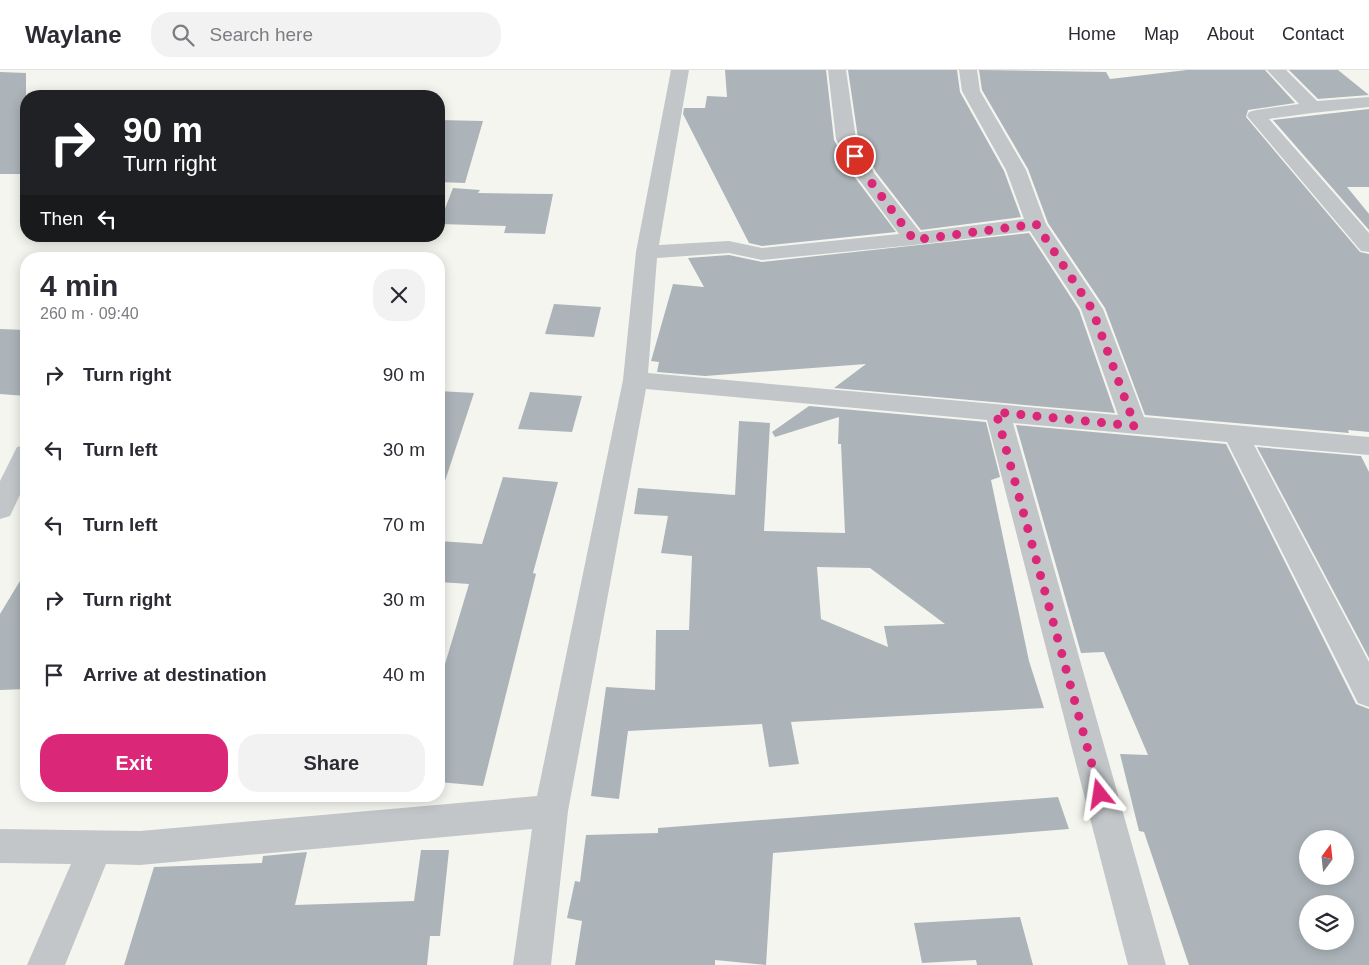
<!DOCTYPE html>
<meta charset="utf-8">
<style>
body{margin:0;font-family:Helvetica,sans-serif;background:#f2f2f3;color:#2b2b33;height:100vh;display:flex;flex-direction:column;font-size:19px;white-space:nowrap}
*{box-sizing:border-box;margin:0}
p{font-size:16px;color:#7c7c81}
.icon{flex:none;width:28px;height:28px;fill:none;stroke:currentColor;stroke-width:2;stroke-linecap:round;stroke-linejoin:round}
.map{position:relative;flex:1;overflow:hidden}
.side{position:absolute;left:20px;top:182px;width:425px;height:550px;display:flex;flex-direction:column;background:#fff;border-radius:20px;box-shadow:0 2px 12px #0003}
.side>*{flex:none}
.guide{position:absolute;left:20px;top:20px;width:425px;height:152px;border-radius:20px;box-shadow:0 2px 12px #0003;background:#202124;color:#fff;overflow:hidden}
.needle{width:32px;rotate:15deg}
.fabs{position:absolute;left:1299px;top:760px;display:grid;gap:10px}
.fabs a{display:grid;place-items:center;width:55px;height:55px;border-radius:50%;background:#fff;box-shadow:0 2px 12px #0003;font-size:25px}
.pin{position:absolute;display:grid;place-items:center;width:42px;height:42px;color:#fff;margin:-21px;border:2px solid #fff;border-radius:50%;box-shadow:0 1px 5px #0007}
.me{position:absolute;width:55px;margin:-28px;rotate:345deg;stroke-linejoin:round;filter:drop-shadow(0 0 4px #0008)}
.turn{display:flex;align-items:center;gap:18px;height:105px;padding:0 20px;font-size:22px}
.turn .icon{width:65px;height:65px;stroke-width:2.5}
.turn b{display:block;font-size:35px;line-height:42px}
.then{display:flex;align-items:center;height:48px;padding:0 20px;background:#0003;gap:10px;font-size:19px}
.round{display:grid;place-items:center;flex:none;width:52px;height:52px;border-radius:20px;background:#f2f2f3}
.headline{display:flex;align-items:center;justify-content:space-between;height:85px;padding:0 20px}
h1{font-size:30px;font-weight:600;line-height:38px}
.action{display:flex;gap:10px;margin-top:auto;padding:10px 20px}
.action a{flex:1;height:58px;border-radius:20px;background:#db2777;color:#fff;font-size:20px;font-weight:600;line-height:58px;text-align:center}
.action a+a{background:#f2f2f3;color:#2b2b33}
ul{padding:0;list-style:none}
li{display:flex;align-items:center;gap:15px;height:75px;padding:0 20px}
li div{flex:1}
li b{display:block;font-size:19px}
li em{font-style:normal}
header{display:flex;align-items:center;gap:30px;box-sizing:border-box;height:70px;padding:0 25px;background:#fff;border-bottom:1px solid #e1e1e2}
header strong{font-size:24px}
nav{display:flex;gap:28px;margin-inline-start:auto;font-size:18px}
.search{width:350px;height:45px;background:#f2f2f3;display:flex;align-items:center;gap:12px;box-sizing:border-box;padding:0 18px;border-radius:20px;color:#7c7c81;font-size:19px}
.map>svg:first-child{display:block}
.building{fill:#acb4b9;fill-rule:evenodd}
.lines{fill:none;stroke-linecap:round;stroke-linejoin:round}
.minor{fill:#c2c6c9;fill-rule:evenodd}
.route{stroke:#db2777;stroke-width:9;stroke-dasharray:0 16.2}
</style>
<header>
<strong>Waylane</strong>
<div class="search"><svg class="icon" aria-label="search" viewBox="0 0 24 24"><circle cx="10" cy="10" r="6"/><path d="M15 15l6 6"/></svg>Search here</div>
<nav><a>Home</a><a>Map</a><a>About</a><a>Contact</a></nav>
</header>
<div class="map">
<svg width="1369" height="895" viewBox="0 0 1369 895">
<rect width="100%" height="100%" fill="#f5f5f0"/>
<g class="building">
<polygon points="725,0 826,0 834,70 853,105 896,162 762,176 749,173 683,44 684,38 705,38 707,26 727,27"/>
<polygon points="848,0 957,0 960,22 1004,101 1021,147 921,160 876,102 858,68"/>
<polygon points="979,0 1106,2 1110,9 1187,0 1265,0 1295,33 1248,40 1246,47 1360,182 1369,184 1369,362 1348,360 1349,363 1145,345 1105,238 1048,153 1028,99 982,20"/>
<polygon points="1289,0 1338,0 1369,25 1318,29"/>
<polygon points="0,2 26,3 26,104 0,104"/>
<polygon points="1369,39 1369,117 1347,117 1369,144 1369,160 1273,50"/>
<polygon points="439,50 483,51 465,113 439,112"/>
<polygon points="453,118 480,120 478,123 553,124 545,164 504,163 506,156 439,154"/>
<polygon points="1029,163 1079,240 1115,343 834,318 866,294 705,306 657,302 659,292 651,291 673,214 704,217 688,188 729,185 762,192"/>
<polygon points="554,234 601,237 594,267 545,264"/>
<polygon points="0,259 26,260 26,326 0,324"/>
<polygon points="439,321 474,323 444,414 439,413"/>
<polygon points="530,322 582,326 572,362 518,359"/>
<path d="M809 336 986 352 1000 407 991 410 1029 591 1044 638 791 652 799 694 769 697 762 654 628 661 619 729 591 726 606 617 655 620 656 560H689L692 486 661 483 668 446 634 444 638 418 735 425 739 351 770 353 764 461 845 463 841 374H838L839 347 775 367 772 362ZM817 497 870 498 945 554 884 556 888 577 821 549Z"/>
<path d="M1016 355 1226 374 1356 634 1369 639V895H1189L1144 762 1139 761 1120 684 1148 685 1104 582 1081 583ZM1308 769H1345V806H1308ZM1308 834H1345V871H1308Z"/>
<polygon points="1257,377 1361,386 1369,402 1369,588"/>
<polygon points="503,407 558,412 533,503 536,504 483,716 439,712 439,614 469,514 439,512 439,471 482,474"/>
<polygon points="26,501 26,619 0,620 0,544"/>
<polygon points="1058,727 1069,759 773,783 766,895 715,890 715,895 575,895 582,851 567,848 575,811 580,812 586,765 658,763 658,758"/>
<polygon points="421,780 449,780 440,866 430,866 427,895 124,895 154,797 262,793 263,786 307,782 295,835 414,831"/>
<polygon points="1020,847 1033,895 977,895 976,890 922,893 914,853"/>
</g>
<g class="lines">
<g class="minor">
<path d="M671 0H689L659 175 729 171 762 178 899 164 855 104 836 69 828 0H846L856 69 874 103 920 162 1024 149 1006 100 962 21 959 0H977L980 21 1026 100 1046 154 1103 239 1144 347 1369 367V385L1254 375 1369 592V637L1358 633 1227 372 1013 353 1166 895H1128L987 350 646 319 568 741 551 895H513L532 759 140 795 106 794 65 895H27L71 794 0 793V759L140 761 537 726 623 310 636 182ZM1030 161 1081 239 1118 345 648 303 657 188 729 183 762 190 914 175Z"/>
<polygon points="1267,0 1286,0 1317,31 1369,27 1369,37 1312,43 1269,49 1369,163 1369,182 1361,181 1247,46 1249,42 1256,40 1299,34"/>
<polygon points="26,375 26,412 10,446 0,449 0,411 17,377"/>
</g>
</g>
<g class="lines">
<polyline class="route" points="855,86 865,104 914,170 1036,154 1092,239 1135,356 996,342 1100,724"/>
</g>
</svg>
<div class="fabs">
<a><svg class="needle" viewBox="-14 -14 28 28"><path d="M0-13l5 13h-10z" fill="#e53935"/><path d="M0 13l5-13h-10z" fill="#7c7c81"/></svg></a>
<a><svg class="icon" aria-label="layers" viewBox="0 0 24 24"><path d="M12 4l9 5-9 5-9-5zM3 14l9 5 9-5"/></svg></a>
</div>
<div class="pin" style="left:855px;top:86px;background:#d93025"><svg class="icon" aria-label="arrive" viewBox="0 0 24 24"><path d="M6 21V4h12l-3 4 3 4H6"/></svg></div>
<svg class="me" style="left:1100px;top:724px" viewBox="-20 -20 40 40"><path d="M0-17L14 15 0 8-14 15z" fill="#db2777" stroke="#fff" stroke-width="4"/></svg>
<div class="guide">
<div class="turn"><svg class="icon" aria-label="right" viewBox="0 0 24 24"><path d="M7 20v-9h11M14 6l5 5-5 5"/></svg><div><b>90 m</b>Turn right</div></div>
<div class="then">Then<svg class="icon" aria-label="left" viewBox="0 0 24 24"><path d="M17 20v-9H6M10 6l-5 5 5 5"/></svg></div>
</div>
<section class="side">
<div class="headline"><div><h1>4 min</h1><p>260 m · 09:40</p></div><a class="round"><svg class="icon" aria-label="close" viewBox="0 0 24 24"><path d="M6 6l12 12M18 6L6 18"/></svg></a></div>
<ul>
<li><svg class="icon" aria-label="right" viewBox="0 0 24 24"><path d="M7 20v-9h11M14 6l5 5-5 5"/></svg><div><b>Turn right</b></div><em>90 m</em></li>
<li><svg class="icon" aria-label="left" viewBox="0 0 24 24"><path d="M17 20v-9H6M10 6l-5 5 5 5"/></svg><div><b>Turn left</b></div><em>30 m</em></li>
<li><svg class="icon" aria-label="left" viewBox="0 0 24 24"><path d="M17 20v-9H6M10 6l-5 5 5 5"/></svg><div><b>Turn left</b></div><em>70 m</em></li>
<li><svg class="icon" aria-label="right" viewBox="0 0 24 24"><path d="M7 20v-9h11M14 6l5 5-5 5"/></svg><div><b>Turn right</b></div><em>30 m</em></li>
<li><svg class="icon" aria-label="arrive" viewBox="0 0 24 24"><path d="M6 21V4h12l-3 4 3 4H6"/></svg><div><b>Arrive at destination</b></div><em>40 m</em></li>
</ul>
<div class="action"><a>Exit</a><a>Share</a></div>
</section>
</div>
